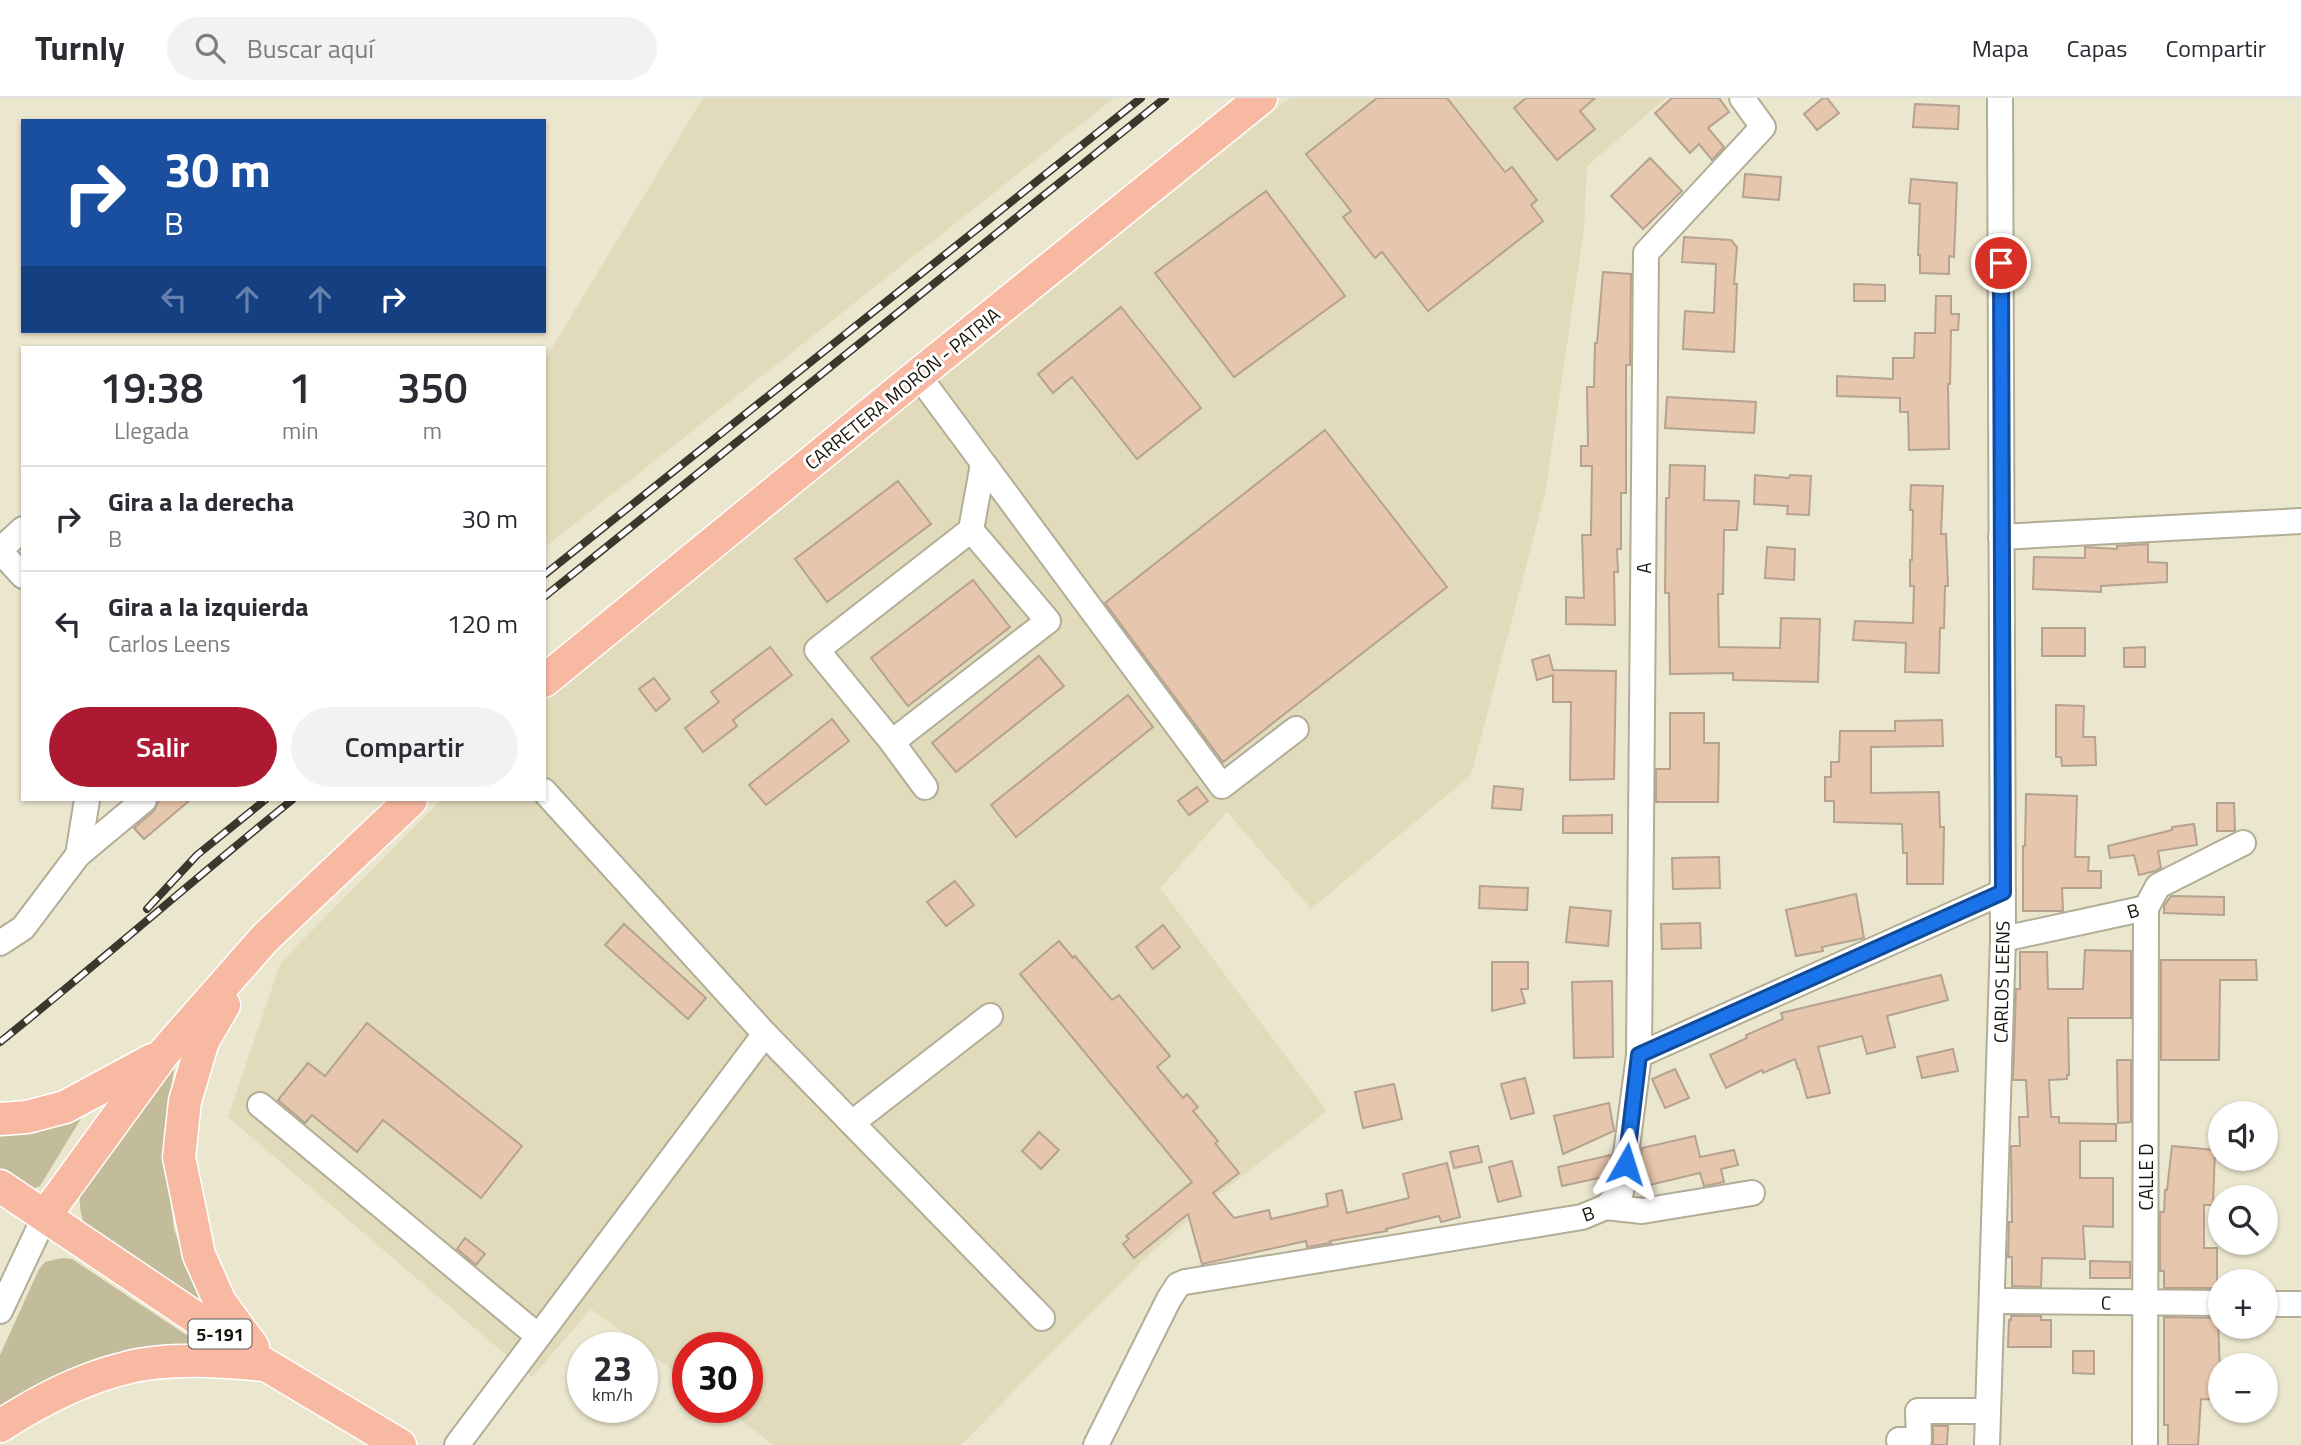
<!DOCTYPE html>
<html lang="es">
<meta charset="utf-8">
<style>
body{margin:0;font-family:"Titillium Web",sans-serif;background:#f2f2f3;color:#2b2b33;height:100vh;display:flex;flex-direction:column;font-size:26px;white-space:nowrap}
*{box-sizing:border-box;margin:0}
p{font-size:23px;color:#7c7c81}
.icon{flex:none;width:38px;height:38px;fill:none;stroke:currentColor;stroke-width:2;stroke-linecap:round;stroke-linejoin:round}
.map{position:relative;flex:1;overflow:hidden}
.side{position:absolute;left:21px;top:248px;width:525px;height:455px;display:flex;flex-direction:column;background:#fff;border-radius:0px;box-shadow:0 2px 5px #0004}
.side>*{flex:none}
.hud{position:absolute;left:21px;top:21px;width:525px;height:214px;border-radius:0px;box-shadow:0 2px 5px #0004;background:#1a4fa0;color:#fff;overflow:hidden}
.fabs{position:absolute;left:2208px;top:1003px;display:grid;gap:14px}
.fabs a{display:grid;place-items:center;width:70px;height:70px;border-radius:50%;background:#fff;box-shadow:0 2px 5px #0004;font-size:35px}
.speed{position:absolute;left:567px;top:1234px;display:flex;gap:14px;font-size:35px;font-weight:700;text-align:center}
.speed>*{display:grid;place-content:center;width:91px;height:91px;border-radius:50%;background:#fff;box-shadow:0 2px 5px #0004;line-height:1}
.speed small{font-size:18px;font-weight:400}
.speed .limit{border:10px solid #d22;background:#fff;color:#111}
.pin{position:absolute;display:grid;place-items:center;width:60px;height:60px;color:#fff;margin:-30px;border:4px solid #fff;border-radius:50%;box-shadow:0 2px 7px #0007}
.me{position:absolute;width:77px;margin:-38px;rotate:6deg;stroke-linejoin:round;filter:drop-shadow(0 0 5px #0008)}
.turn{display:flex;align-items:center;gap:24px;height:147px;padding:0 28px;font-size:32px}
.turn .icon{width:91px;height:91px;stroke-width:2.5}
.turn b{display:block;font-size:49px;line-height:60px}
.lanes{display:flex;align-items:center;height:66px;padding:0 28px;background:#0003;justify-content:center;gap:35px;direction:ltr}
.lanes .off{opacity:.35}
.eta{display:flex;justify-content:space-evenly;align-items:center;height:119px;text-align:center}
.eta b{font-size:42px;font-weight:600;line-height:49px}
.action{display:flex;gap:14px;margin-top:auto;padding:14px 28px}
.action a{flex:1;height:80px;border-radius:42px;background:#ad1832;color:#fff;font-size:28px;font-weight:600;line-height:80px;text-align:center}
.action a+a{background:#f2f2f3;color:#2b2b33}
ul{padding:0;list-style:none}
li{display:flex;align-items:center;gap:21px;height:105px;padding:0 28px;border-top:2px solid #e1e1e2}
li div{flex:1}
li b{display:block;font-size:26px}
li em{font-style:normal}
header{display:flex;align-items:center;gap:42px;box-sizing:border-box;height:98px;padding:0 35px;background:#fff;border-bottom:2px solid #e1e1e2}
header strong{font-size:33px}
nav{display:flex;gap:38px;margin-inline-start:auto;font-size:24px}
.search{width:490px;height:63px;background:#f2f2f3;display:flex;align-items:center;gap:18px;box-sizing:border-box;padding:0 24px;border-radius:38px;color:#7c7c81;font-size:26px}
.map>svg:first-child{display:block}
.built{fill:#e1dbbb}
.green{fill:#c2bc9a}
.building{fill:#e6c6ac;stroke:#b6a291;stroke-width:2}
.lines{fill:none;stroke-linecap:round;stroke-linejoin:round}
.minor-casing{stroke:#b2ad96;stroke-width:28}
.major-casing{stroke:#fff;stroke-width:35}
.minor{stroke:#fff;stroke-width:24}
.major{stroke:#f8b9a2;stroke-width:32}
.rail-casing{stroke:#3a382c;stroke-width:8}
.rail{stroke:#fff;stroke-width:5;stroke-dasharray:16;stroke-linecap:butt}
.route-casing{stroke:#114b97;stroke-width:18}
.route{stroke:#1a73e8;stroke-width:12}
.labels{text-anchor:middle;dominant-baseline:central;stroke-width:6;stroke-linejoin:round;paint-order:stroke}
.shield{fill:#fff;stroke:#5c5a54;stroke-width:2}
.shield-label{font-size:18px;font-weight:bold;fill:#16140b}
.street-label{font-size:19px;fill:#16140b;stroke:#fff}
</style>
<header>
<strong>Turnly</strong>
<div class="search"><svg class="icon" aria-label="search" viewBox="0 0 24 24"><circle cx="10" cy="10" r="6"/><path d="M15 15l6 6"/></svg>Buscar aquí</div>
<nav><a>Mapa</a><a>Capas</a><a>Compartir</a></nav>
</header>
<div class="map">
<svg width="2301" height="1347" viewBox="0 0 2301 1347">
<rect width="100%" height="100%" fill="#ebe6ce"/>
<g class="built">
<polygon points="703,0 1114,0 544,450 544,263"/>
<polygon points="1290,0 1666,0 1587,68 1584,131 1545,396 1471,677 1311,811 1227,714 1160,790 1327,1013 1216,1098 1146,1159 961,1347 774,1347 723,1309 747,1309 747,1250 688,1250 688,1283 591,1211 532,1279 228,1019 281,864 441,702 544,702 544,601"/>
</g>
<g class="green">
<path d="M176 958 165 1030 166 1066 174 1131 200 1202 90 1136C82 1123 79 1113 80 1098Z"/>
<polygon points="85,1014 40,1088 30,1092 0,1073 0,1031"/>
<polygon points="62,1160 72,1161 212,1254 0,1315 0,1257 39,1171 45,1164"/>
</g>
<g class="building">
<polygon points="1377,0 1447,0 1505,74 1512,69 1537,102 1531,107 1543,123 1428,213 1382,154 1375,160 1343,119 1351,113 1306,56"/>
<polygon points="1526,0 1595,0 1580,13 1595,31 1557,62 1514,10"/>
<polygon points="1672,0 1719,0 1729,14 1708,30 1724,49 1712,62 1699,46 1690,55 1655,15"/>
<polygon points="1823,0 1827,0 1839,15 1817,32 1804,16"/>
<polygon points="1915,6 1959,8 1958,31 1913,29"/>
<polygon points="1650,60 1682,93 1643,131 1611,98"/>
<polygon points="1745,76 1781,79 1779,102 1743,99"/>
<polygon points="1911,81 1957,85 1954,159 1949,158 1949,176 1920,175 1920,157 1918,157 1920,106 1909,105"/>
<polygon points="1266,93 1345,198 1234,279 1155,175"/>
<polygon points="1684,139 1731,142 1737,149 1734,186 1737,186 1734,254 1683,251 1685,213 1714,215 1716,166 1682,164"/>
<polygon points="1603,174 1631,176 1630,267 1626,267 1626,395 1621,395 1621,451 1617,451 1618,474 1614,474 1615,527 1566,526 1566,499 1584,500 1582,437 1591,437 1592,368 1581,368 1581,348 1588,348 1587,289 1594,289 1595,245 1597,245"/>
<polygon points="1854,186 1885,187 1885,203 1854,203"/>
<polygon points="1936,198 1951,198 1951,216 1959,216 1958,232 1951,232 1950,286 1948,286 1949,351 1909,352 1908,314 1900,314 1900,300 1837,298 1837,278 1893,281 1893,260 1914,260 1915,235 1935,235"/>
<polygon points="1121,209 1201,310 1137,361 1072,279 1053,295 1038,276"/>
<polygon points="1667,299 1756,304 1754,335 1665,330"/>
<polygon points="1325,332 1447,489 1223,664 1105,505"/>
<polygon points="1670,367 1705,368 1704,402 1739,403 1737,432 1724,432 1723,496 1718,496 1719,549 1780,550 1781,520 1820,521 1818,584 1733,582 1733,575 1670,576 1669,495 1665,495 1666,400 1669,400"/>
<polygon points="1755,377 1789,380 1790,377 1811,378 1809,417 1787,416 1788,408 1754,406"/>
<polygon points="898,383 931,426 827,504 795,461"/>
<polygon points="1911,387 1943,388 1941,436 1946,436 1948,488 1945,488 1944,530 1940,530 1939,575 1905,574 1906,545 1853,542 1855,523 1913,525 1914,488 1910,488 1910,462 1912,462 1913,412 1910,412"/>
<polygon points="2148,446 2148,464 2167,465 2167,484 2101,488 2101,494 2033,491 2034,459 2085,460 2085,449 2117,451 2117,448"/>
<polygon points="1767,449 1795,451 1794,482 1765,480"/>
<polygon points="973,482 1010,529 908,608 871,560"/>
<rect x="2042" y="530" width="43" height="28"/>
<polygon points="770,549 792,577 733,622 737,628 703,654 685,630 719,604 711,594"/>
<polygon points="2145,549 2145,569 2124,569 2124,550"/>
<polygon points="1549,557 1553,572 1616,573 1614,681 1570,682 1571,604 1553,604 1553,577 1537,582 1532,562"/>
<polygon points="1039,558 1064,588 956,674 932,645"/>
<polygon points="654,580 670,601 656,613 639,591"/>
<polygon points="1128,597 1153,629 1016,739 991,707"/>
<polygon points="2056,607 2084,608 2083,639 2095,639 2096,667 2062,668 2061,659 2056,659"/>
<polygon points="1670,615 1704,615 1704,645 1719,645 1718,704 1656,704 1656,671 1670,671"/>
<polygon points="832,621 849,643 766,707 749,687"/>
<polygon points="1942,622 1943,648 1871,649 1871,695 1939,694 1940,729 1944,729 1943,786 1907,786 1907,755 1903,755 1902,726 1834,724 1834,703 1825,703 1825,679 1831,679 1831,664 1839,664 1840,633 1895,633 1895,623"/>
<polygon points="1494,688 1523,691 1521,712 1492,710"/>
<polygon points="1197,689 1208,703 1189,717 1178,703"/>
<polygon points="2026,696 2077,698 2075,759 2089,759 2088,773 2101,773 2101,790 2062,790 2063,813 2023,813 2023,748 2025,748"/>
<polygon points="159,702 190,702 144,741 134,730 154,713"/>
<polygon points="2217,705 2234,705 2235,733 2217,733"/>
<polygon points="1612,717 1612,735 1563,735 1563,718"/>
<polygon points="2194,726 2197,747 2158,753 2161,770 2155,773 2139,777 2134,757 2110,760 2108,748 2172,732 2172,729"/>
<polygon points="1719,759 1720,790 1673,791 1672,760"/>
<polygon points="955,783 974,807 946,828 927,804"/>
<polygon points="1480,788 1528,790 1527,812 1479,810"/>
<polygon points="1856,796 1864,840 1822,849 1823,853 1796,858 1786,812"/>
<polygon points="2171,798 2224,799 2224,817 2164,815 2164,808"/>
<polygon points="1570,809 1611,813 1608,848 1566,844"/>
<polygon points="1700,825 1701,850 1662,851 1661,826"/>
<polygon points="624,826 706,900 688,921 605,847"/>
<polygon points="1163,827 1180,849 1153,871 1136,849"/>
<polygon points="1059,843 1073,860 1075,858 1112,902 1119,897 1170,958 1157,969 1183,1000 1187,996 1198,1009 1193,1013 1218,1043 1215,1045 1239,1075 1213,1095 1234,1120 1269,1112 1271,1121 1328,1108 1326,1096 1342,1092 1347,1115 1409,1100 1403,1076 1447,1065 1460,1119 1441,1124 1439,1118 1386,1131 1387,1133 1330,1143 1331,1145 1307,1149 1306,1143 1202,1166 1188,1116 1134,1160 1123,1146 1129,1141 1126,1138 1192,1084 1020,876"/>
<polygon points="2085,852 2131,853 2131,920 2068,920 2069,977 2067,977 2067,981 2049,982 2051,1019 2059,1019 2059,1025 2116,1026 2116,1043 2080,1043 2080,1080 2113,1080 2113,1129 2083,1128 2085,1161 2042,1160 2041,1189 2012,1188 2012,1159 2008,1159 2009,1124 2012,1124 2011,1048 2020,1048 2019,1019 2028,1019 2026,982 2013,982 2016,891 2020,891 2020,854 2047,854 2048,891 2083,891"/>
<polygon points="2161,862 2256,862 2257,882 2220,882 2219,962 2161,962"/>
<polygon points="1492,864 1528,864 1528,891 1521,891 1525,905 1492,913"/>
<polygon points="1941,877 1948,902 1887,918 1895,949 1867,956 1862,938 1818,949 1830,995 1807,1000 1799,971 1798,971 1795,961 1763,975 1762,972 1726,990 1710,957 1747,940 1746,937 1783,921 1781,915"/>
<polygon points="1612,883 1613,959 1574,960 1572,884"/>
<polygon points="367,925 522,1048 481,1100 383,1022 357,1054 312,1017 305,1025 278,1002 308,965 325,978"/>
<polygon points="1953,951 1958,973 1922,980 1917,959"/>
<polygon points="2117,962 2131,962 2131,1024 2118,1025"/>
<polygon points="1675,971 1689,1000 1665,1010 1652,981"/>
<polygon points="1525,980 1534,1015 1511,1021 1501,986"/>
<polygon points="1394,986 1402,1021 1363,1030 1355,994"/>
<polygon points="1609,1005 1614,1033 1563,1056 1554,1018"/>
<polygon points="1039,1034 1059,1052 1041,1071 1022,1053"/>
<polygon points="1695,1038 1700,1059 1734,1052 1738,1067 1721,1071 1724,1084 1704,1088 1700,1075 1641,1089 1638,1077 1642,1050"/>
<polygon points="1478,1048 1482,1064 1454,1070 1450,1054"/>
<polygon points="2172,1048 2215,1052 2213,1107 2204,1107 2204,1150 2217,1150 2217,1190 2164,1190 2164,1173 2160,1173 2160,1114 2164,1114 2165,1092 2167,1092"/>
<polygon points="1611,1057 1608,1078 1562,1088 1558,1069"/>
<polygon points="1512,1063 1521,1098 1498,1104 1489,1069"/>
<polygon points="465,1140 485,1156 476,1167 457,1151"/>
<polygon points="2090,1163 2130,1164 2130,1180 2090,1180"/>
<polygon points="2011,1218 2041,1218 2041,1222 2051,1222 2051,1249 2008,1249 2009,1222 2011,1222"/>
<polygon points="2164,1219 2218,1220 2221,1302 2201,1301 2198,1347 2168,1347 2168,1327 2164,1327"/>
<polygon points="2073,1253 2094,1253 2094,1276 2073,1275"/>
<polygon points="1933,1328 1948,1328 1947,1347 1933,1347"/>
</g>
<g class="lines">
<g class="minor-casing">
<g id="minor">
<polyline points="918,277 1222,688 1296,631"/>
<polyline points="971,432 1048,523 892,644 817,552 971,432 983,366"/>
<polyline points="2001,439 2301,423"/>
<polyline points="0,452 23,431"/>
<polyline points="0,453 23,478"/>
<polyline points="892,644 925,689"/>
<polyline points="544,693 765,936 1042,1220"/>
<polyline points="78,757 87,702"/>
<polyline points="2003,841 2146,810"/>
<polyline points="0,845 23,830 78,757 144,702"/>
<polyline points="1639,957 2003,794"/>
<polyline points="260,1007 538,1238"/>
<polyline points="852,1025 990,918"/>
<polyline points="1606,1109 1642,1113 1752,1095"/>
<polyline points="1992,1203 2221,1205"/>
<polyline points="2266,1206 2301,1206"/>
<polyline points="0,1213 45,1118"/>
<polyline points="457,1347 765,936"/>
<polyline points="1096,1347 1169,1201 1178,1187 1185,1184 1582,1119 1606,1109 1621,1094 1639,957 1646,155 1763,29 1742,0"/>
<polyline points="1900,1347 1899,1342 1919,1342 1918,1313 1987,1313"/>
<polyline points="1987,1347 2003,841 2000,0"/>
<polyline points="2145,1347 2146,810 2158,788 2243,745"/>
</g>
</g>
<g class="major-casing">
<g id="major">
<polyline points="544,583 918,277 1261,0"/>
<polyline points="224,907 203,943 185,1003 179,1059 199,1157 220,1204 253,1249"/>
<polyline points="0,1021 27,1019 65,1009 152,962"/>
<polyline points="0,1088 266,1267 400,1347"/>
<polyline points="45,1118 163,956 265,840 411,702"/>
<path d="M0 1328C39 1303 80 1281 126 1270 168 1259 221 1263 264 1267"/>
</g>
</g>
<use href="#minor" class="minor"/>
<use href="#major" class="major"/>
<g class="rail-casing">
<g id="rail">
<polyline points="544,477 1141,0"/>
<polyline points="544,499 1165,0"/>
<polyline points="147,811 197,757 265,702"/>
<path d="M0 944C99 865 194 781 292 702"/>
</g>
</g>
<use href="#rail" class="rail"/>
</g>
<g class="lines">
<g class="route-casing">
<polyline id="route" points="1626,1066 1639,957 2003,794 2001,165"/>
</g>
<use href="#route" class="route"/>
</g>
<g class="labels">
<rect class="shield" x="188.5" y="1221.5" width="63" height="29" rx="5"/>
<g class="shield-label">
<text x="220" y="1236">5-191</text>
</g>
<g class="street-label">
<text transform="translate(902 290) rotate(-39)">CARRETERA MORÓN - PATRIA</text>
<text transform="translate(1643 470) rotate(-90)">A</text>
<text transform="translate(2133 812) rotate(-17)">B</text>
<text transform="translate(2001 884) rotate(-89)">CARLOS LEENS</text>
<text transform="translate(2145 1079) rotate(-90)">CALLE D</text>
<text transform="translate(1588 1115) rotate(-20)">B</text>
<text transform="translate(2106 1204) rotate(1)">C</text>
</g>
</g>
</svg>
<div class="fabs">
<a><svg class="icon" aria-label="sound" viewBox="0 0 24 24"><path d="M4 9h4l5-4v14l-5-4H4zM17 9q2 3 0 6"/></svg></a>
<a><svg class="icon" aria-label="search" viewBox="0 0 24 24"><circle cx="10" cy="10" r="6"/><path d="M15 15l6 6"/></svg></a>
<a>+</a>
<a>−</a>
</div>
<div class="speed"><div>23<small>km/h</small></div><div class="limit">30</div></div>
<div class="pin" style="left:2001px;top:165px;background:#d93025"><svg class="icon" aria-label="arrive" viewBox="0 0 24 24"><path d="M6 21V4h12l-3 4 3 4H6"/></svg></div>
<svg class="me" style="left:1626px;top:1066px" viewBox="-20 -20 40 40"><path d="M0-17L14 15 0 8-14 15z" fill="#1a73e8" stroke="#fff" stroke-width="4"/></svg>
<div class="hud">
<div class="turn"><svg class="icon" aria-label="right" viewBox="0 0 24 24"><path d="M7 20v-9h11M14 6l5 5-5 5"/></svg><div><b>30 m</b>B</div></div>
<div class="lanes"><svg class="icon off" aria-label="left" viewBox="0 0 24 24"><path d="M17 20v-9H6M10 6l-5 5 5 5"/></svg><svg class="icon off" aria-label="ahead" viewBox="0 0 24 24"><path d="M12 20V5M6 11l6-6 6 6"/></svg><svg class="icon off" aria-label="ahead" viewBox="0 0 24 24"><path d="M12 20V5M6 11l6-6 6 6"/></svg><svg class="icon" aria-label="right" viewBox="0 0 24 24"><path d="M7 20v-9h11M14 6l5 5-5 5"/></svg></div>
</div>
<section class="side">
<div class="eta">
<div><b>19:38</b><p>Llegada</p></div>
<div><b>1</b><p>min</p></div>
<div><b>350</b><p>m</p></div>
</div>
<ul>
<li><svg class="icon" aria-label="right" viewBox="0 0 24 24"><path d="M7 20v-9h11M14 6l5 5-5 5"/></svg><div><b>Gira a la derecha</b><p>B</p></div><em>30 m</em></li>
<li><svg class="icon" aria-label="left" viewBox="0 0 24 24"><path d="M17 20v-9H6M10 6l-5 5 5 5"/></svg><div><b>Gira a la izquierda</b><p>Carlos Leens</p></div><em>120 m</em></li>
</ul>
<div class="action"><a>Salir</a><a>Compartir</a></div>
</section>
</div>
